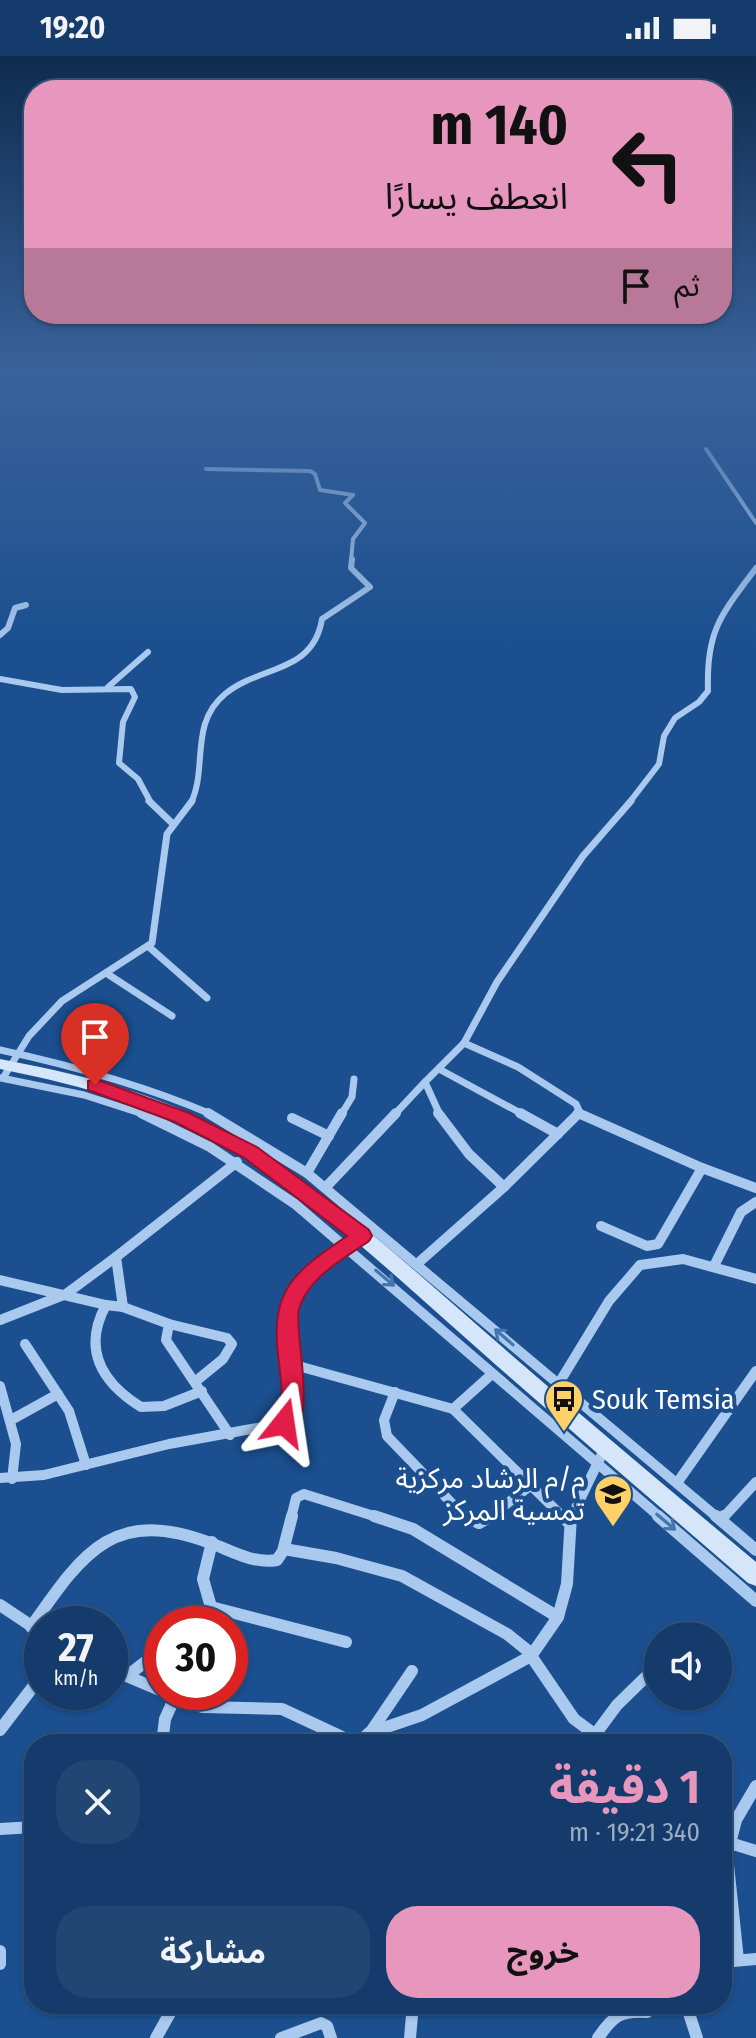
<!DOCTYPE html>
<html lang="ar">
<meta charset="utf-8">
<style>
body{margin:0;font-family:"Fira Sans Condensed","Noto Sans Arabic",sans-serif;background:#214673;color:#f1f3f6;direction:rtl;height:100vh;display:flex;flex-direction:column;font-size:30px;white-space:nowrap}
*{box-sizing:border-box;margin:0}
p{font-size:26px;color:#9dadc1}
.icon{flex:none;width:44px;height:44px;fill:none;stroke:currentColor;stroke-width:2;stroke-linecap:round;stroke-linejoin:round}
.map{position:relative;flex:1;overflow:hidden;direction:ltr}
.side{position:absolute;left:24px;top:1678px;width:708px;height:280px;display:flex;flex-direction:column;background:#143b6b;border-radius:32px;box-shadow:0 2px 6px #0004,0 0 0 2px #33557e;direction:rtl}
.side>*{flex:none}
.top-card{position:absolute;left:24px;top:24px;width:708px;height:244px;border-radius:32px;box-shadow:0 2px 6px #0004,0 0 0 2px #33557e;direction:rtl;background:#e797bd;color:#111;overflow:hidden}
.tools{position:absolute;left:644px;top:1566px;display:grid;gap:16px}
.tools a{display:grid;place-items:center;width:88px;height:88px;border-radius:50%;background:#143b6b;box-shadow:0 2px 6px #0004,0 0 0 2px #33557e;font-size:40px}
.speed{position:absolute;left:24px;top:1550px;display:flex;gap:16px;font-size:40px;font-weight:700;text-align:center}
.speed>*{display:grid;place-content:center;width:104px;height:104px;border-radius:50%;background:#143b6b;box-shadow:0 2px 6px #0004,0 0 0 2px #33557e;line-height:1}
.speed small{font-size:20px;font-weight:400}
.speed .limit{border:12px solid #d22;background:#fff;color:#111}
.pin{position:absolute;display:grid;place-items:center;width:68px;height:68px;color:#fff;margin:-82px -34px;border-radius:50% 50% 50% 0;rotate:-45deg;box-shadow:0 0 8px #0007}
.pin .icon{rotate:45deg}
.me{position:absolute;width:88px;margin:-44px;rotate:15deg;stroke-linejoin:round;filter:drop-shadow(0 0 6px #0008)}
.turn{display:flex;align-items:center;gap:28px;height:168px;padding:0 32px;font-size:36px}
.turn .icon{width:104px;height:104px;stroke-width:2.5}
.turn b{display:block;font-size:56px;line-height:68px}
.then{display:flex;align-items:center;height:76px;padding:0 32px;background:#0003;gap:16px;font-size:30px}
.round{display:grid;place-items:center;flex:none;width:84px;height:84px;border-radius:32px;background:#214673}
.overview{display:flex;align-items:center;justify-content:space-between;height:136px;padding:0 32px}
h1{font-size:48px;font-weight:700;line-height:60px;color:#e797bd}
.cta{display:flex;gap:16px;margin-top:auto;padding:16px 32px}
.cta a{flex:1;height:92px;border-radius:32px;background:#e797bd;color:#111;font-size:32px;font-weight:700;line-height:92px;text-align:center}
.cta a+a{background:#214673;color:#f1f3f6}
.status{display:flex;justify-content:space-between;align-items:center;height:56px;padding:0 40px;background:#143b6b;direction:ltr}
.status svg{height:22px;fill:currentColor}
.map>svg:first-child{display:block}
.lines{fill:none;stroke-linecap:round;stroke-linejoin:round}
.street-far4{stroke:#a9c9ee;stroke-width:4}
.street-far3{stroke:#a9c9ee;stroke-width:6}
.street-far2{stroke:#a9c9ee;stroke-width:7}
.street-far1{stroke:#a9c9ee;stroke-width:10}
.street{stroke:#a9c9ee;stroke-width:12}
.secondary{fill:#d6e6fa;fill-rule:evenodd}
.oneway{stroke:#4674ac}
.route{fill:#e11d48;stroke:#92132f;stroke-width:2}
.labels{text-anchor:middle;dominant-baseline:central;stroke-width:8;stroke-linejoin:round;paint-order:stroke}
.near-poi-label{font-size:28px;fill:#fff;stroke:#1b4f8f;text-anchor:start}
</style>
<div class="status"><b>19:20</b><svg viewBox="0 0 49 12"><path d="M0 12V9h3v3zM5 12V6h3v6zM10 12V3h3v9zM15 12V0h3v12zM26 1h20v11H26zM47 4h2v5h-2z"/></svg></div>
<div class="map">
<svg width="756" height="1982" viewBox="0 0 756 1982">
<rect width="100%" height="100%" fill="#1b4f8f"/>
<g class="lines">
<g class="street-far4">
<polyline points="706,393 756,467"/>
<polyline points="206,413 310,415 315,418 320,434 353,439 345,447 365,467 353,483 351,505"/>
</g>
<g class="street-far3">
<polyline points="0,579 8,572 15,552 26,549"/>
<polyline points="0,623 62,634 131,633 135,641 123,666 119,707 138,723 151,747"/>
<polyline points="108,631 148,596"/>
<path d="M191 747C208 711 189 668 225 638 260 609 313 618 322 563L370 531 351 512 352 503"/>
<path d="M629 747 659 708 664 680 675 662 699 646 708 635C706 574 721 559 756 512"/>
</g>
<g class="street-far2">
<polyline points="149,745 172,767"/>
<polyline points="149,891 207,942"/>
<polyline points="106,917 172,960"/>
<polyline points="464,987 518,1011 576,1048 581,1059"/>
<path d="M0 994C74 1010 143 1029 213 1059"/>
<polyline points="439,1013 524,1059"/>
<polyline points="1,1022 84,1039 146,1059"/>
<polyline points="3,1022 29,980 62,945 152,887 167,778 192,745"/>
<polyline points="341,1059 352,1041 354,1023"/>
<polyline points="394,1059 425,1026"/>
<polyline points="440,1059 425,1026 464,987 497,926 583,800 631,745"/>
</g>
<g class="street-far1">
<polyline points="141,1057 210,1091 295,1148 661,1462"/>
<polyline points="208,1057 307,1117 718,1462"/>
<polyline points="520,1057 558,1078"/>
<polyline points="578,1057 702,1112 658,1188 647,1190 601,1170"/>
<polyline points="292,1062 329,1080"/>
<polyline points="702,1112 756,1132"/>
<polyline points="307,1117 342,1057"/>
<polyline points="326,1131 396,1057"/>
<polyline points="504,1131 578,1058"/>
<polyline points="417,1208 504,1131 469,1098 438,1057"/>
<polyline points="714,1210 741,1156 756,1146"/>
<polyline points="0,1224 106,1249"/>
<polyline points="123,1251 169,1268 166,1284 230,1379"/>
<polyline points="0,1264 66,1238 116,1201"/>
<polyline points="169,1268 227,1282 232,1288 223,1303 196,1325"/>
<polyline points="25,1288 69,1355 86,1409"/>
<polyline points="291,1308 453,1353 564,1462"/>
<polyline points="559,1327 609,1245 640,1209 683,1203 756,1223"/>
<polyline points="0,1330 16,1388 12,1423"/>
<path d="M202 1335 164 1350 141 1351C101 1326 82 1293 106 1249L123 1251 116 1201 237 1106"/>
<polyline points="395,1336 384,1364 387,1380 466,1462"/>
<polyline points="453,1353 492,1318"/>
<polyline points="11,1364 58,1338"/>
<path d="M0 1422 44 1419 169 1388 284 1367C296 1350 296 1334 293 1314 281 1235 297 1219 363 1179"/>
<polyline points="677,1427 756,1315"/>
<polyline points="291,1462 296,1442 304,1438 380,1462"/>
<polyline points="488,1462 530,1430"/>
<polyline points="571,1462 605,1392"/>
<polyline points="723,1462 756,1426"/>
</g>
<g class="street">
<polyline points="374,1460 413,1473 558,1561"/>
<polyline points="464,1460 479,1467 491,1460"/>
<polyline points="562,1460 569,1467"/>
<polyline points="658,1460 756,1545"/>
<polyline points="716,1460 756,1494"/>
<polyline points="721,1464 724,1460"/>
<polyline points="284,1493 336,1502 402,1520 507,1578 527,1594 574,1663 608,1688"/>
<polyline points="0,1549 42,1577"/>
<polyline points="211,1551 346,1586"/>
<polyline points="195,1568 211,1551 203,1523 212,1486"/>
<path d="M31 1571C84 1495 114 1450 213 1488 234 1496 254 1508 277 1504L283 1495 292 1460"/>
<polyline points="110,1613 162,1635"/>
<polyline points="127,1620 162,1593"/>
<polyline points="163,1636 202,1651 282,1653 357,1688 369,1677 422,1659 531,1600 558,1561 567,1528 571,1460"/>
<polyline points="0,1674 42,1619"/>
<polyline points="370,1677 412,1615"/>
<polyline points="594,1680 617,1649 658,1609"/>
<polyline points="162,1688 165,1663 175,1641"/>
<polyline points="0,1773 34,1771"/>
<polyline points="730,1787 756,1795"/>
<polyline points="0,1895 0,1908"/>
<polyline points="738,1904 727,1799 736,1764 756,1730"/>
<polyline points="722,1906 756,1903"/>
<polyline points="686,1948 697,1982"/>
<polyline points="156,1982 175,1948"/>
<polyline points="281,1982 321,1967 327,1970 331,1982"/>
<polyline points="410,1982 413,1948"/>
<path d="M598 1982C613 1960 620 1954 647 1956L657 1948"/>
</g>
<path class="secondary" d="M0 1003C73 1017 147 1034 214 1069 318 1124 404 1206 492 1282 579 1358 668 1432 756 1506V1530L748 1527C658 1449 567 1372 478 1293 390 1216 306 1133 201 1077 138 1044 69 1027 0 1013Z"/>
</g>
<defs><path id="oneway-shaft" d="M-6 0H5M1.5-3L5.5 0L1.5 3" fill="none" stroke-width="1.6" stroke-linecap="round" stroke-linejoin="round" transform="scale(2)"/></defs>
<g class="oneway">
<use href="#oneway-shaft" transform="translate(385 1222) rotate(40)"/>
<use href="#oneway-shaft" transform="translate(504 1281) rotate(-139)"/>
<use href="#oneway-shaft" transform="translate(666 1466) rotate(40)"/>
</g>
<linearGradient id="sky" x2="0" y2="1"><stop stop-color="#0f2b4f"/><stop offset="0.53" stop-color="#39639b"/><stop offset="1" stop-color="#39639b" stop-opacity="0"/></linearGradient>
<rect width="756" height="595" fill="url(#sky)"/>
<path class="route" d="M95 1023 189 1057 257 1091 369 1174 372 1180 369 1185C344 1203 308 1221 299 1253 292 1275 326 1391 276 1374L273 1367C285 1342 282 1334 279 1307 269 1235 291 1218 347 1180L243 1101 175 1066 88 1034V1025Z"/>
<defs>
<g id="bus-pin" transform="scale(2)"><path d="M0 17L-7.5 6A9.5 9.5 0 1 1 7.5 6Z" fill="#ffd166" stroke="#1b4f8f"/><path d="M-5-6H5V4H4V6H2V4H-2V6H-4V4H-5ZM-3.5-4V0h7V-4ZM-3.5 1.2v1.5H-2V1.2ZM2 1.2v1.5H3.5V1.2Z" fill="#111"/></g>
<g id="school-pin" transform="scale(2)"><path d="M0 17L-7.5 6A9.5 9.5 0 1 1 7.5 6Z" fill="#ffd166" stroke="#1b4f8f"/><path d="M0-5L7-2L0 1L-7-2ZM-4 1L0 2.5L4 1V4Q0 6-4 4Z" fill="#111"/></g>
</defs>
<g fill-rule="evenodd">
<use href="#bus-pin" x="564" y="1343"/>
<use href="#school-pin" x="613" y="1438"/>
</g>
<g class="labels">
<g class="near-poi-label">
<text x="592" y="1343">Souk Temsia</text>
<text x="585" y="1422" text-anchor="end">م/م الرشاد مركزية<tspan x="585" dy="32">تمسية المركز</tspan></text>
</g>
</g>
</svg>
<div class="tools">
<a><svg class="icon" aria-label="sound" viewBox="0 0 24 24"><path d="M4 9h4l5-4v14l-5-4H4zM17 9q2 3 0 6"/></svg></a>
</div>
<div class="speed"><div>27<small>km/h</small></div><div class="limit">30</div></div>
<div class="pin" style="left:95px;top:1029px;background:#d93025"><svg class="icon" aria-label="arrive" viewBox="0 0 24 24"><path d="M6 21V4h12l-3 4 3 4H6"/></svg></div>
<svg class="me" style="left:284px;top:1367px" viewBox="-20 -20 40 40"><path d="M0-17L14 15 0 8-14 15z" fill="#e11d48" stroke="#fff" stroke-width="4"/></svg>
<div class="top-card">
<div class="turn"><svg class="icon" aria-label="left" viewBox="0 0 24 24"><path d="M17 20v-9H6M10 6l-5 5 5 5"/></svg><div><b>140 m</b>انعطف يسارًا</div></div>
<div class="then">ثم<svg class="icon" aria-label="arrive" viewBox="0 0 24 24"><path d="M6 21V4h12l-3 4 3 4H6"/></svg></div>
</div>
<section class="side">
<div class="overview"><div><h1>1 دقيقة</h1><p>340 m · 19:21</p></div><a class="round"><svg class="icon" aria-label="close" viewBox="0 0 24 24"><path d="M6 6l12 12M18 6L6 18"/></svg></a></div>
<div class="cta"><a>خروج</a><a>مشاركة</a></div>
</section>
</div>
